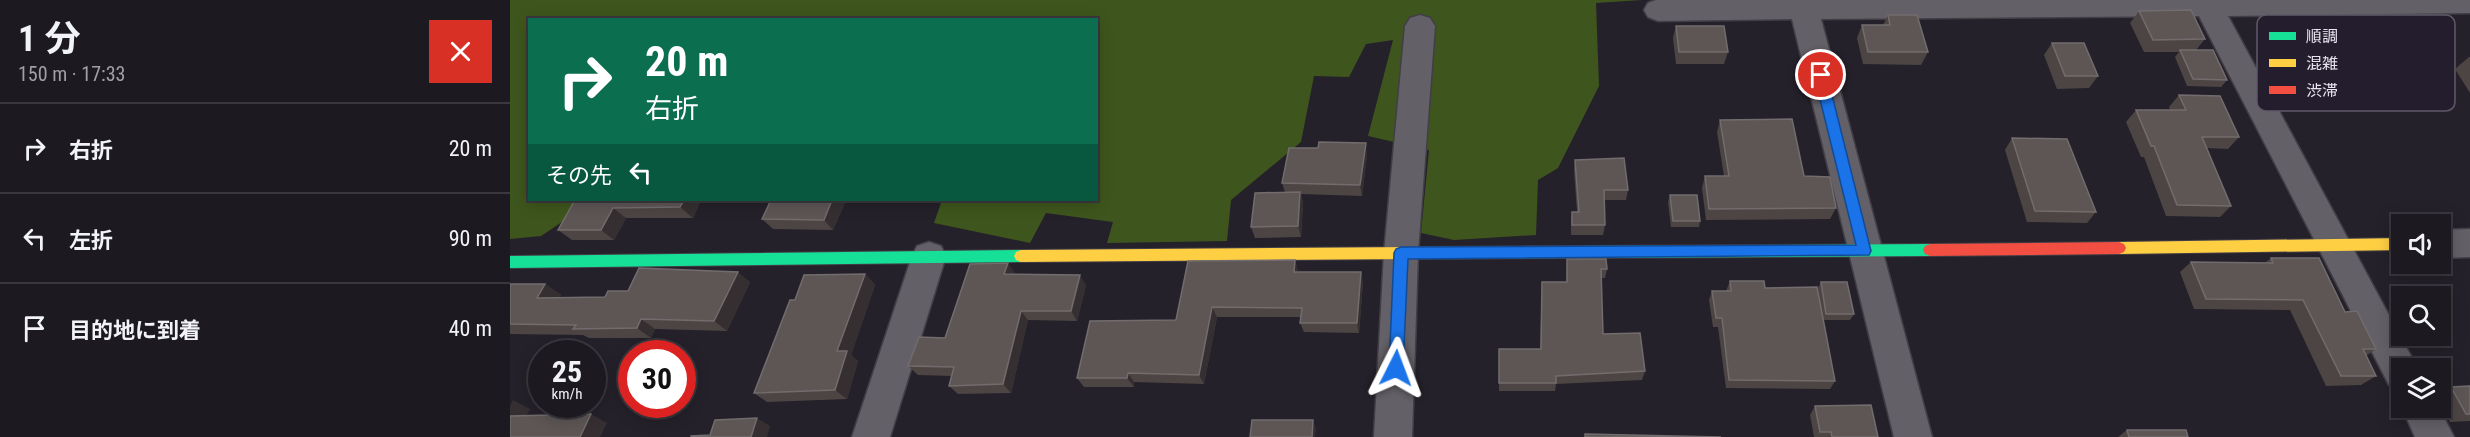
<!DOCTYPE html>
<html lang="ja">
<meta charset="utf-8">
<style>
body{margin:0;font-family:"Roboto Condensed","Noto Sans JP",sans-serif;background:#252229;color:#f1f3f6;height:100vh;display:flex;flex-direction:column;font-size:22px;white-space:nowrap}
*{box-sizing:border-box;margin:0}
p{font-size:20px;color:#a0a0a5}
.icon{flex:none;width:33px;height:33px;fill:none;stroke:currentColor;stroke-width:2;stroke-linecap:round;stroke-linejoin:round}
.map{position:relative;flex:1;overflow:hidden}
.sheet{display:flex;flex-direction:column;background:#1c1920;width:510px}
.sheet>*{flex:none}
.banner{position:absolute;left:18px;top:18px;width:570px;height:183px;border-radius:0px;box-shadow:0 3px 15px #0003,0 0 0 2px #3a383e;background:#0b6e4f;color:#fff;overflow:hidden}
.fabs{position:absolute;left:1881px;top:214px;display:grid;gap:12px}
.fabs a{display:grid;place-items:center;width:60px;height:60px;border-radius:0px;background:#1c1920;box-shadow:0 3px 15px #0003,0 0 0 2px #3a383e;font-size:30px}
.speed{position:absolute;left:18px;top:340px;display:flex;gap:12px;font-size:30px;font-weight:700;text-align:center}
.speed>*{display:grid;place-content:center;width:78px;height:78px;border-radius:50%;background:#1c1920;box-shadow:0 3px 15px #0003,0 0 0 2px #3a383e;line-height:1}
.speed small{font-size:15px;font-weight:400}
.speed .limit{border:9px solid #d22;background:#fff;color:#111}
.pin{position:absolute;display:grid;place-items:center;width:51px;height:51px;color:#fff;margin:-26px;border:3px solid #fff;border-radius:50%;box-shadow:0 2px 6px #0007}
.me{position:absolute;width:66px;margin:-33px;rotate:3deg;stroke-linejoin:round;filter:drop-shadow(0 0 4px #0008)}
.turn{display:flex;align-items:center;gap:21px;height:126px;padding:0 18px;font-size:27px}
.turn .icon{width:78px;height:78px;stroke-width:2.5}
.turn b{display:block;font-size:42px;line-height:51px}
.then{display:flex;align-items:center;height:57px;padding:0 18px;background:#0003;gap:12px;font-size:22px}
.round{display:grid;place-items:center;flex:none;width:63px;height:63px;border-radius:0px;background:#252229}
.overview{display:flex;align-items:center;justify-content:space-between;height:102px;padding:0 18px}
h1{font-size:36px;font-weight:700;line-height:45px}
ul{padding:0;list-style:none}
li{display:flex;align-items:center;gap:18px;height:90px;padding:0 18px;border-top:2px solid #3a383e}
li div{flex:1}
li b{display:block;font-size:22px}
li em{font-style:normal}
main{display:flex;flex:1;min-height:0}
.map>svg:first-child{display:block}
.forest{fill:#3e561d}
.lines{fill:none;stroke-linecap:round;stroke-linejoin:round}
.street-casing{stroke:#423e46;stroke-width:3}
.fast-casing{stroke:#423e46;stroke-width:2}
.slow-casing{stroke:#423e46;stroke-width:2}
.jam-casing{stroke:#423e46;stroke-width:2}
.street{fill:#636067;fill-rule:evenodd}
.fast{fill:#16e098;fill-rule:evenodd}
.slow{fill:#ffcf43;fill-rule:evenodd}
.jam{fill:#f24e42;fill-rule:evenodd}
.wall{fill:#4c4543}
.shaded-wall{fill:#352f31}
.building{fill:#5d5655;stroke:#726c6e;stroke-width:1.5}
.route{fill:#1a73e8;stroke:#114b97;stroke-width:1.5}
.key{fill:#241d2e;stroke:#5f5968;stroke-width:1.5}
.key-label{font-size:16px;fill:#e8e4ef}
</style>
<main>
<section class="sheet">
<div class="overview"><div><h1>1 分</h1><p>150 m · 17:33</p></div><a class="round" style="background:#d93025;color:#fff"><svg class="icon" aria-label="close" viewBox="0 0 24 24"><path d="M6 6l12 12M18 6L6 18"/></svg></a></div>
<ul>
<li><svg class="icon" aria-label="right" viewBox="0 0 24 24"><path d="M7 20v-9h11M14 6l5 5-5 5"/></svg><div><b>右折</b></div><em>20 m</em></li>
<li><svg class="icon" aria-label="left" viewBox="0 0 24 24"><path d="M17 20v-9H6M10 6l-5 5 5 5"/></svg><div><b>左折</b></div><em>90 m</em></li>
<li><svg class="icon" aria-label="arrive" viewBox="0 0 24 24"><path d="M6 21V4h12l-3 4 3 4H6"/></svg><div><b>目的地に到着</b></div><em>40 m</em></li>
</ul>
</section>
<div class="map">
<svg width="1960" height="437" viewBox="0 0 1960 437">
<rect width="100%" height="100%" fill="#25212a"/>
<polygon class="forest" points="0,0 1132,0 1086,3 1089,86 1048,168 1028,180 1026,235 944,240 911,233 919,150 858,136 883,40 856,44 839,77 804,76 791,142 721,200 717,241 597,243 603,222 536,213 520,243 424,223 432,200 586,200 586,20 20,20 20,200 85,200 31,236 0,239"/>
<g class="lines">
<g class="street-casing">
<g id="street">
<polygon points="1146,0 1960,0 1960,13 1718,16 1908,369 1892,369 1892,389 1879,385 1689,16 1311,19 1422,437 1384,437 1282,19 1148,21 1138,17 1134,10 1138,3"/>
<polygon points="910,15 920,18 925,26 908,253 902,437 864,437 874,253 895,26 900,18"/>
<polygon points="1960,229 1960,257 1930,258 1930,230"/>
<polygon points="419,242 431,246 436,256 380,437 342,437 402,256 407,246"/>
<polygon points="1892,408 1929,408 1944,437 1905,437"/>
</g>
</g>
<g class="fast-casing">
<g id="fast">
<polygon points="1420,244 1425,246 1427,250 1425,254 1420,256 906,259 901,257 899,253 901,249 906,247"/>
<polygon points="511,250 516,252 518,256 516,260 511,262 0,268 0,256"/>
</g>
</g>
<g class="slow-casing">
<g id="slow">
<polygon points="1892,238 1892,250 1609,254 1604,252 1602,248 1604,244 1609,242"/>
<polygon points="906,247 911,249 913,253 911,257 906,259 511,262 506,260 504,256 506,252 511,250"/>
</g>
</g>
<g class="jam-casing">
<polygon id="jam" points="1609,242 1614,244 1616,248 1614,252 1609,254 1420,256 1415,254 1413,250 1415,246 1420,244"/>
</g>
<use href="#street" class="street"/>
<use href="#fast" class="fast"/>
<use href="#slow" class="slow"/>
<use href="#jam" class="jam"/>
</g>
<g class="wall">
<polygon points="1629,11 1695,39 1686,50 1717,80 1711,87 1677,86 1665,57 1669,52 1634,52 1620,23"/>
<polygon points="1378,15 1418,52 1411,65 1353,64 1347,38 1352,25 1373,25"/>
<polygon points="1166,26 1218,52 1214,64 1166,64 1163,38"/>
<polygon points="1872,32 1934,64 1920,76 1878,76 1859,44"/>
<polygon points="1542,43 1588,76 1579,88 1547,89 1534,55"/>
<polygon points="1959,57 1960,57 1960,93 1945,69"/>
<polygon points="1669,95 1729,137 1718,149 1697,148 1721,206 1710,217 1656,216 1634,157 1631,157 1616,122 1626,110 1660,110 1659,107"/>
<polygon points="1210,120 1294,176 1326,208 1320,219 1196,220 1192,188 1195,176 1214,176 1207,132"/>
<polygon points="1502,138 1586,212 1577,223 1517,222 1495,150"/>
<polygon points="857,155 852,196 791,194 793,203 791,237 745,238 741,227 775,192 772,183"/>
<polygon points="1065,160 1118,190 1116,200 1094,200 1095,225 1093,235 1061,235 1061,222 1062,212 1067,212 1064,170"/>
<polygon points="1160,195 1190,221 1189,227 1161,227 1158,202"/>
<polygon points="65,200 191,200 183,218 116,218 104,240 62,240 48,230"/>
<polygon points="261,200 336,200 323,230 263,229 252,219"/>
<polygon points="1761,258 1835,312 1866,349 1856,356 1866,376 1851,385 1816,386 1780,310 1684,309 1670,272 1681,262 1755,263"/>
<polygon points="1057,259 1097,269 1095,278 1091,278 1093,334 1135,371 1132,380 1046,384 1045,391 989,391 989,349 1030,349 1032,282 1056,282"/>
<polygon points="785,260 788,272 853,282 849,333 794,332 790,323 791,317 707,317 694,384 624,382 624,387 574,387 567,378 666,320"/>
<polygon points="505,273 505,274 576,285 567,321 518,320 501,393 448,394 439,386 441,376 408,375 398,366 435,338"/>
<polygon points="355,274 365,285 341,355 348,361 337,399 257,402 244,393 285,300"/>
<polygon points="1220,281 1255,288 1311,306 1308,288 1311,282 1344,314 1340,320 1313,320 1325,381 1320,389 1216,388 1208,327 1203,327 1199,300 1202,291 1216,291"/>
<polygon points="240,282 217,331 145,329 141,338 79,338 73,335 0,334 0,284 35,284 51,295 49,298 95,297 118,291"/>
<polygon points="1960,386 1960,421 1940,422 1930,405 1930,392 1941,387"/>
<polygon points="1305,406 1368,437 1304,437 1300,415"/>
<polygon points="1617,430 1678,437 1608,437"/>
</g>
<g class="shaded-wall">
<polygon points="856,143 857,155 852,196 850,185"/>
<polygon points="790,192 793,203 791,237 788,226"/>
<polygon points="174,200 191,200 183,218 170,207"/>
<polygon points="322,200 336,200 323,230 314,220"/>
<polygon points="103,208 116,218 104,240 91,230"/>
<polygon points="785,260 788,271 787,282 784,272"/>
<polygon points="498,263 505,273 502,284 494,274"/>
<polygon points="228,272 240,282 217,331 204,321"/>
<polygon points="851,272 853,282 849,333 847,323"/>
<polygon points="355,274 365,285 341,355 348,361 337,399 325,390 327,351"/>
<polygon points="570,275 576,285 567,321 561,311"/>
<polygon points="35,284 51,295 43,308 27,298"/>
<polygon points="702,307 707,317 694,384 689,375"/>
<polygon points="511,311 518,320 501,393 493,384"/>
<polygon points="131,319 145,329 141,338 127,328"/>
<polygon points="618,373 624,382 624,387 617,378"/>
<polygon points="3,400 20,409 12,425 0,419 0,406"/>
<polygon points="81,414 97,423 90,437 70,437"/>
<polygon points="247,418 260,426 257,437 241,437"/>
<polygon points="803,420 806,429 805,437 802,437"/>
</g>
<g class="building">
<polygon points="1681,10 1695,39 1643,40 1629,11"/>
<polygon points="1378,15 1407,15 1418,52 1358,52 1352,25 1380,25"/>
<polygon points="1166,26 1214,26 1218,52 1169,52"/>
<polygon points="1542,43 1574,43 1588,76 1555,76"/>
<polygon points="1670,50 1703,50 1717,80 1683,79"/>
<polygon points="1669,95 1710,96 1729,137 1692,137 1721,206 1667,205 1644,146 1641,146 1626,110 1676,110"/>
<polygon points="1282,119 1294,176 1320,177 1326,208 1199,209 1195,176 1219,176 1210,120"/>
<polygon points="1502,138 1557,139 1586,212 1525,211"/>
<polygon points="809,142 856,143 850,185 772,183 779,148 808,148"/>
<polygon points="1114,158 1118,190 1094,190 1095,225 1062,225 1062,212 1069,212 1065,160"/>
<polygon points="790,192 788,226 741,227 745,193"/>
<polygon points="1160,195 1187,195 1190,221 1163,221"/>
<polygon points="65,200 174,200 170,207 103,208 91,230 48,230"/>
<polygon points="261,200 322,200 314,220 252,219"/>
<polygon points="1761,258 1809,258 1835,312 1847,311 1866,349 1853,349 1866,376 1831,376 1793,300 1696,299 1681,262 1763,263"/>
<polygon points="1057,259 1096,259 1097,269 1091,269 1093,334 1130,333 1135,371 1046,376 1046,383 989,383 989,349 1031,349 1032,282 1057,282"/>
<polygon points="785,260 784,272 851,272 847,323 790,323 792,308 702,307 689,375 618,373 617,378 567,378 580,321 666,320 678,261"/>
<polygon points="498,263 494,274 570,275 561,311 511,311 493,384 439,386 444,367 398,366 409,337 435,338 460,264"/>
<polygon points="129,268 228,272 204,321 131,319 127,328 63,329 66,325 0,324 0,284 35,284 27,298 95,297 98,291 118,291"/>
<polygon points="355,274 327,351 337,351 325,390 244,393 280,300 285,300 294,275"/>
<polygon points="1220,281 1254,281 1255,288 1307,287 1325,381 1219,380 1212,318 1206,318 1202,291 1221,291"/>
<polygon points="1311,282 1337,282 1344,314 1316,314"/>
<polygon points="1960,386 1960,414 1956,414 1941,387"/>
<polygon points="1361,405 1368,437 1322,437 1321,432 1310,432 1305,406"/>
<polygon points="81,414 70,437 0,437 0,416"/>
<polygon points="247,418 241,437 181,437 181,436 200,435 205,420"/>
<polygon points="742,420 803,420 802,437 740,437"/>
<polygon points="1617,430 1676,430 1678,437 1619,437"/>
<polygon points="1075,434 1211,437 1075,437"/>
</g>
<polygon class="route" points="1311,70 1317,75 1361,251 1359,255 898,259 893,368 891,373 886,375 881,373 879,368 884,253 886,249 891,247 1346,245 1304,75"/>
<rect x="1747" y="15" width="198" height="96" rx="9" class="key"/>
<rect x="1759" y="32" width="27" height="8" fill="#16e098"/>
<rect x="1759" y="59" width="27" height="8" fill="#ffcf43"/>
<rect x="1759" y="86" width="27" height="8" fill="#f24e42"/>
<g class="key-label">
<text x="1796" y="42">順調</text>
<text x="1796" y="69">混雑</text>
<text x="1796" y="96">渋滞</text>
</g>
</svg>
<div class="fabs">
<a><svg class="icon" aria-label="sound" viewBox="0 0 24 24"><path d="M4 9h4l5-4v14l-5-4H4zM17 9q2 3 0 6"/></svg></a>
<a><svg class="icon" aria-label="search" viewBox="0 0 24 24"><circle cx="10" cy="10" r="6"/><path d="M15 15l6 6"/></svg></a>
<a><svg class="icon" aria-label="layers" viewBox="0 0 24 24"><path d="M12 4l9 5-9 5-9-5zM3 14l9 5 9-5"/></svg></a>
</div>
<div class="speed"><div>25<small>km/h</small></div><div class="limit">30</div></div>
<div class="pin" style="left:1311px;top:75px;background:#d93025"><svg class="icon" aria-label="arrive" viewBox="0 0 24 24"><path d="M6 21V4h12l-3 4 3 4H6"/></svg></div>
<svg class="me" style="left:886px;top:368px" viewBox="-20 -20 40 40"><path d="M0-17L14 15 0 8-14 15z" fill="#1a73e8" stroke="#fff" stroke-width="4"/></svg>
<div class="banner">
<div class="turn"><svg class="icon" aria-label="right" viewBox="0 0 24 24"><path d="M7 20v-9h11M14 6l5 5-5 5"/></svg><div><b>20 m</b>右折</div></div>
<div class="then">その先<svg class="icon" aria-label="left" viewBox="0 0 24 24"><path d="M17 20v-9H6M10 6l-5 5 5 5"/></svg></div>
</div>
</div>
</main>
